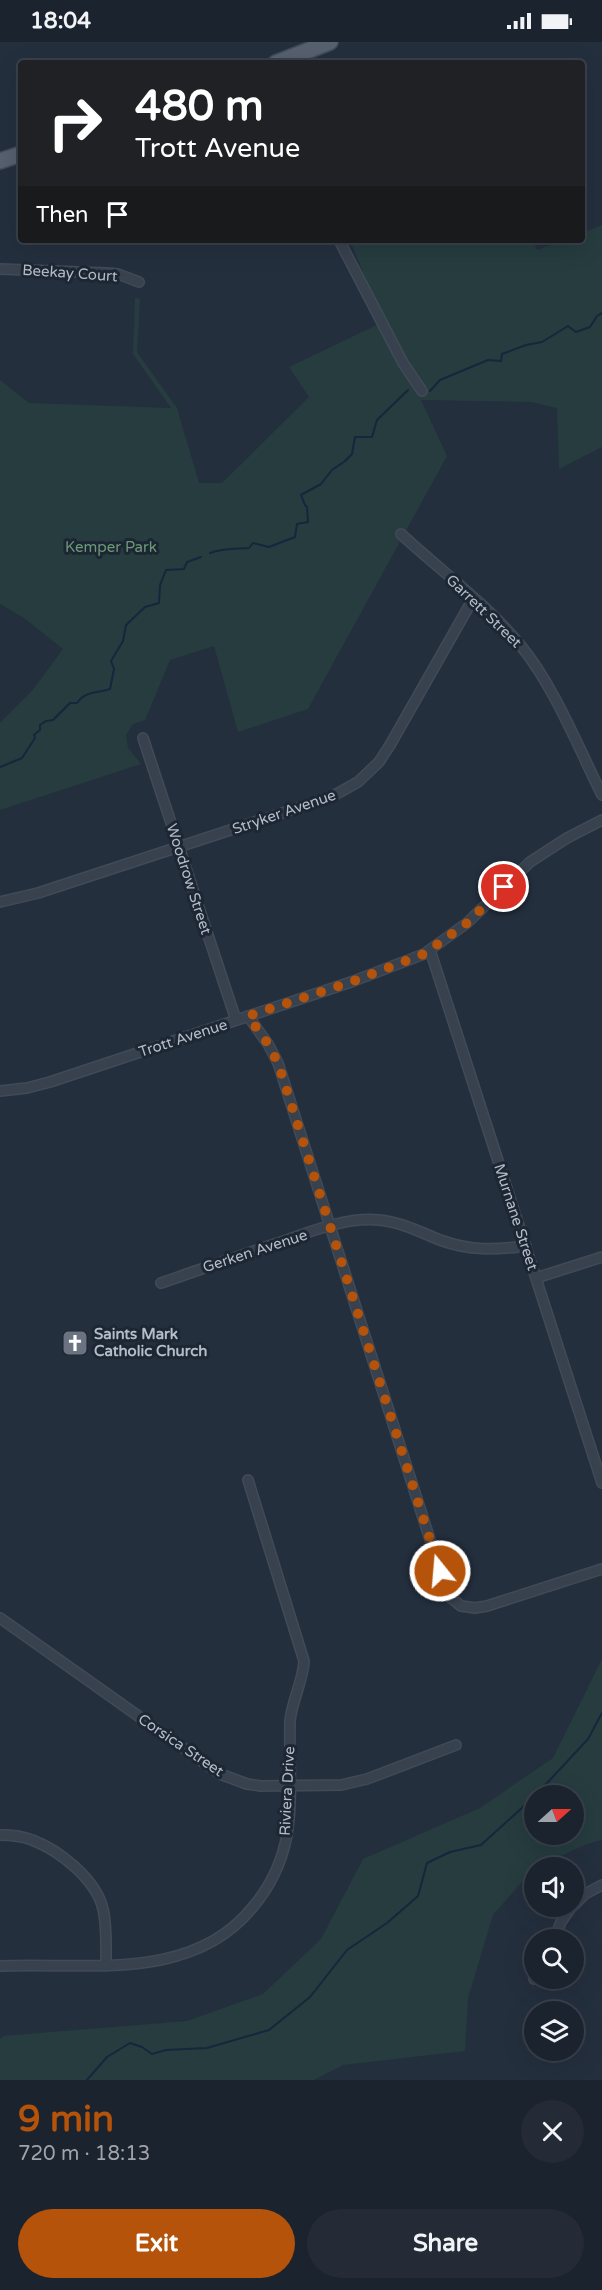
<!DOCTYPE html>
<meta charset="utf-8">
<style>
body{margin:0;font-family:"Varela Round",sans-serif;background:#242b36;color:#f1f3f6;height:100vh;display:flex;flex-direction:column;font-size:22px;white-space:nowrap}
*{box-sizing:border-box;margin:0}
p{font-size:20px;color:#a0a4aa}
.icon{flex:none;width:33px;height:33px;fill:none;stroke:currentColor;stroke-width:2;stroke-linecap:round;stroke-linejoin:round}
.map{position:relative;height:2038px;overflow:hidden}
.details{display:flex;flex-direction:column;background:#1b232e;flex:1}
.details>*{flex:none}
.banner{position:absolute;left:18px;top:18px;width:567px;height:183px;border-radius:6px;box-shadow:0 6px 24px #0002,0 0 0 2px #39404a;background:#202124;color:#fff;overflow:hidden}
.needle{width:39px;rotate:69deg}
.controls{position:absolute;left:524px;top:1743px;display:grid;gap:12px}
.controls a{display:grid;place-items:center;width:60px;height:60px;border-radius:50%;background:#1b232e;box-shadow:0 6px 24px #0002,0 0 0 2px #39404a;font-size:30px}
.pin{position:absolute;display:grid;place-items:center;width:51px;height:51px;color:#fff;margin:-26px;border:3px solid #fff;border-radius:50%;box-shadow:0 2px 6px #0007}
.me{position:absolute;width:66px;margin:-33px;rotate:343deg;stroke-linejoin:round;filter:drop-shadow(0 0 4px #0008)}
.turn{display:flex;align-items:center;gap:21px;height:126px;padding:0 18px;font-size:27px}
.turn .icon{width:78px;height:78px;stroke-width:2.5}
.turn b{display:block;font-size:42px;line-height:51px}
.then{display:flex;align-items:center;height:57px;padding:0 18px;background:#0003;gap:12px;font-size:22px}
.round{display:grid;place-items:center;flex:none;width:63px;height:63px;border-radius:32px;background:#242b36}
.head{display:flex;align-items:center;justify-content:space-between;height:102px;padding:0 18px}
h1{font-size:36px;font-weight:800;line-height:45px;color:#b45309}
.action{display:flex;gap:12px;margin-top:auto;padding:12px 18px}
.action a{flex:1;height:69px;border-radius:36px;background:#b45309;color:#fff;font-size:24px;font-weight:800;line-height:69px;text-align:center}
.action a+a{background:#242b36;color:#f1f3f6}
.status{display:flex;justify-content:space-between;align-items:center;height:42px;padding:0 30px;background:#1b232e;direction:ltr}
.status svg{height:16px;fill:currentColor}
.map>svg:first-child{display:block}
.green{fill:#263c3f;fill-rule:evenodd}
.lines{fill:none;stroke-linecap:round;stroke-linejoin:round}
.stream{stroke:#17263c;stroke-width:2}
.minor-casing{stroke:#414a57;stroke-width:12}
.primary-casing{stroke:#414a57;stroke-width:18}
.minor{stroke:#38414e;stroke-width:9}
.primary{stroke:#56606e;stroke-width:15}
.route{stroke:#b45309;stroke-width:10;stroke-dasharray:0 18}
.labels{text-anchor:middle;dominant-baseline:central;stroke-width:6;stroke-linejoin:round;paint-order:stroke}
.street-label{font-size:15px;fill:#b4bcc9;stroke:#1d2633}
.park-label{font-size:15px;fill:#6b9a76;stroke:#1d2633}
.poi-label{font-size:15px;font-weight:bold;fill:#b4bcc9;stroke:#1d2633;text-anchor:start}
</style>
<div class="status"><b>18:04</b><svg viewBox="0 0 49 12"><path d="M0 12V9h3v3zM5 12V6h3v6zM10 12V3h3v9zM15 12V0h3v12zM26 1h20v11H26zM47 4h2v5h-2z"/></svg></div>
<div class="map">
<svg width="602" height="2038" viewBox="0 0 602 2038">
<rect width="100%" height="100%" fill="#242f3e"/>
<g class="green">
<polygon points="602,183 602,405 559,427 557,366 531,360 421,358 447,414 308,667 238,690 214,604 170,618 145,678 133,682 126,693 128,706 141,722 0,768 0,681 32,649 63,607 24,576 0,562 0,338 29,361 171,366 133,312 135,256 140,257 137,310 177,366 199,441 222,441 309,355 289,325 383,280 350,198 533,198 537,208 564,198 582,198 582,191"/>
<path d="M602 1617V1798L587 1802 534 1826 493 1873 468 1956 465 2009 343 2023 314 2038H0V1997L3 1994 187 1979 263 1952 321 1897 363 1817 480 1766 553 1716ZM534 1754H573V1792H534Z"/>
</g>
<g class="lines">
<g class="stream">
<polyline points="430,349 440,338 488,318 501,319 502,312 526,303 542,300 568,284 576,290 590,285 597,274 602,271"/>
<path d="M210 511C223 506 235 507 249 506L253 501 269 505 295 495 297 482 308 480 307 465 305 463 301 453 321 442 332 428 345 419 352 412 355 395H372L377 378 408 348"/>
<path d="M0 725 22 716 35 696 34 693 40 688V683L46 679 53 678 70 661H77C85 649 97 651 110 647L114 627 111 619 123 599 126 583 145 565 159 561 160 543 166 528 184 527 187 520 201 515"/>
<polyline points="535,1754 588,1697 602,1671"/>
<polyline points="87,2038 107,2015 130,2001 142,2005 152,2012 166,2008 207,2006 269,1988 310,1955 347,1908 387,1881 418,1854 427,1821 450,1810 481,1803 534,1755"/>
</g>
<g class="minor-casing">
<g id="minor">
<polyline points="339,198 403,321 422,349"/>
<polyline points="0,227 106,231 118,232 139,240"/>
<path d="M401 492C440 528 489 564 521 604 554 644 579 707 602 753"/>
<polyline points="143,696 236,978"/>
<polyline points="0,860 38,851 331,755 358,740 379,720 390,703 473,557"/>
<polyline points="430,908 602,1441"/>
<polyline points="248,974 268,1002 278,1021 440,1529 450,1555 461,1564 475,1566 487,1564 602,1527"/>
<polyline points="0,1049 27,1046 50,1040 351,940 424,912 467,881 530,820 567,796 602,778"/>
<polyline points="536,1236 602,1215"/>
<path d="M161 1241C199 1228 238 1214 278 1201 310 1190 344 1175 379 1178 401 1180 420 1190 440 1198 470 1209 495 1208 526 1204"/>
<polyline points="0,1576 220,1732 247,1742 261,1744 341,1743 367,1737 456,1703"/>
<path d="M0 1793C11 1793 22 1794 32 1798 59 1808 96 1837 103 1867 107 1884 106 1904 106 1922"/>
<polyline points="573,1864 585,1852 602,1843"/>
<polyline points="554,1898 561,1880 572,1864"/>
<path d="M0 1924C85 1920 191 1941 252 1866 270 1845 282 1820 287 1793 293 1756 289 1716 290 1679 292 1658 303 1640 304 1619L248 1438"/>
<polyline points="534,1937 534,1936"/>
</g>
</g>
<g class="primary-casing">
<g id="primary">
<polyline points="276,21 330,0"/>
<polyline points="0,119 21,112"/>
</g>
</g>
<use href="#minor" class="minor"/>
<use href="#primary" class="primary"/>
</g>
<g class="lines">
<polyline class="route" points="440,1529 278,1021 268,1002 248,974 351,940 424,912 467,881 504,845"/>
</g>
<defs>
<g id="church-square" transform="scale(1.35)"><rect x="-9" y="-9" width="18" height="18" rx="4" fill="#6b7280" stroke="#1d2633"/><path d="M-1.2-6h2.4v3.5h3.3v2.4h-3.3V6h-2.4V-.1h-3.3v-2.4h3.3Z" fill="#fff"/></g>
</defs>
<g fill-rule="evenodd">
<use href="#church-square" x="75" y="1301"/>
</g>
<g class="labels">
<g class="street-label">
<text transform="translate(70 231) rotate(4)">Beekay Court</text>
<text transform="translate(484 569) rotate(44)">Garrett Street</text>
<text transform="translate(284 770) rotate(-19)">Stryker Avenue</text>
<text transform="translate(189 837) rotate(72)">Woodrow Street</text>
<text transform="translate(183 996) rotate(-18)">Trott Avenue</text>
<text transform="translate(516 1175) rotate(72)">Murnane Street</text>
<text transform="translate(255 1209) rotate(-18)">Gerken Avenue</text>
<text transform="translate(181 1703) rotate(34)">Corsica Street</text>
<text transform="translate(287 1749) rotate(-87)">Riviera Drive</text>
</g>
<g class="park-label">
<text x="111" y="505">Kemper Park</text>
</g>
<g class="poi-label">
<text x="94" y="1292">Saints Mark<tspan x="94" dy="17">Catholic Church</tspan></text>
</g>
</g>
</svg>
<div class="controls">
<a><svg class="needle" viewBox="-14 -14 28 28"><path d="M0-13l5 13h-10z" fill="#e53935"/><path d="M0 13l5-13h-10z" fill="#a0a4aa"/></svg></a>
<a><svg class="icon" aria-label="sound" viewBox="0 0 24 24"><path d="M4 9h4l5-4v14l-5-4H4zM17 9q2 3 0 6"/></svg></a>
<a><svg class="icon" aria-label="search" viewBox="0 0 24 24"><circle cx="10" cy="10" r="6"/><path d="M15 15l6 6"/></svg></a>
<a><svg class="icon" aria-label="layers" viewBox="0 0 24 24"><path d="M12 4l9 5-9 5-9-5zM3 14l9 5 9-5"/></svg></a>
</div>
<div class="pin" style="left:504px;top:845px;background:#d93025"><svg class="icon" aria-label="arrive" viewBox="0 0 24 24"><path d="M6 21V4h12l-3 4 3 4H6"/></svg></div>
<svg class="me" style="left:440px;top:1529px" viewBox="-20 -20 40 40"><circle r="17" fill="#b45309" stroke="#fff" stroke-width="3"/><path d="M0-11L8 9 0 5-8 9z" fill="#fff"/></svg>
<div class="banner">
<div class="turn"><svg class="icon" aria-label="right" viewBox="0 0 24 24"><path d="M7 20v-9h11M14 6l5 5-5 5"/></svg><div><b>480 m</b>Trott Avenue</div></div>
<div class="then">Then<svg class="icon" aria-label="arrive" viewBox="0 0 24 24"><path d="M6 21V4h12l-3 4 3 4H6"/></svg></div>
</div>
</div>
<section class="details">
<div class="head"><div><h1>9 min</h1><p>720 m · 18:13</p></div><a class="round"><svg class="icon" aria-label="close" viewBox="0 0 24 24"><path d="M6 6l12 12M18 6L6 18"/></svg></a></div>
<div class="action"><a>Exit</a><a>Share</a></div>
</section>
